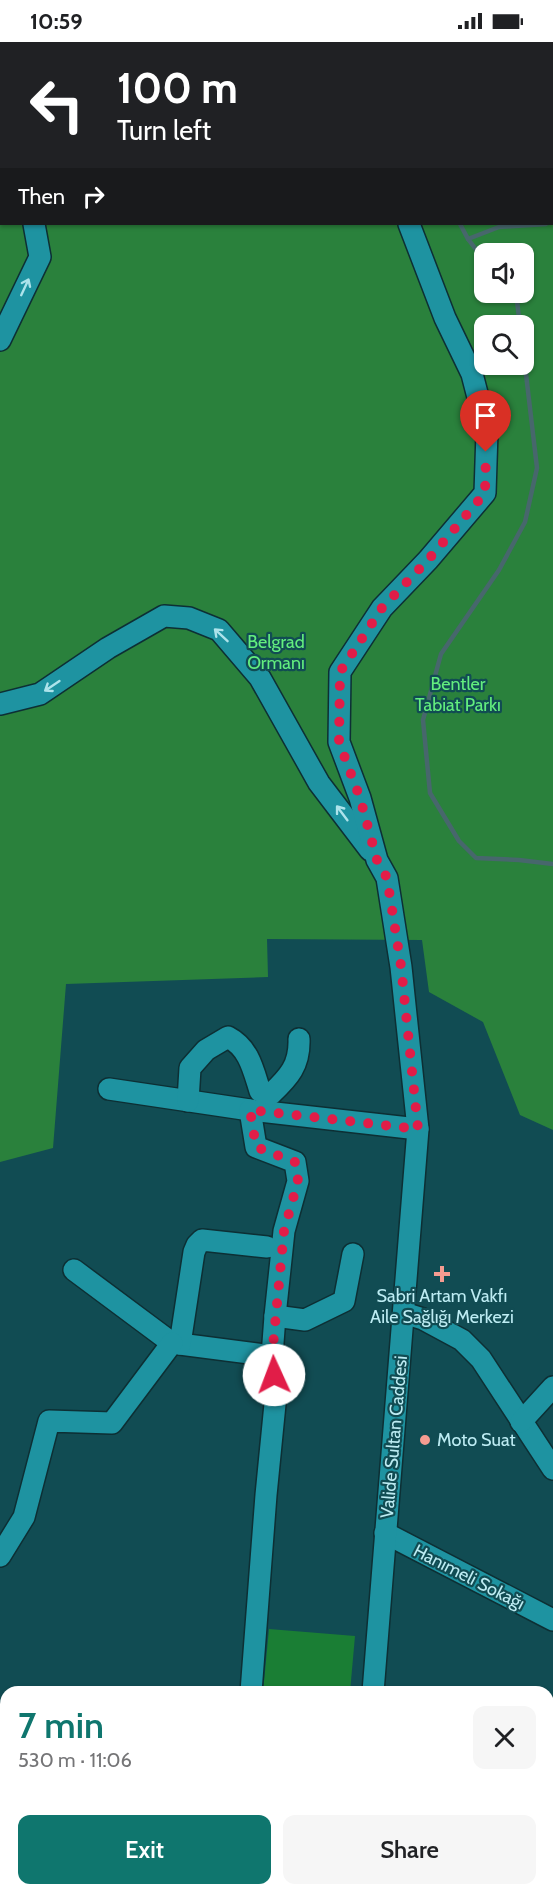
<!DOCTYPE html>
<meta charset="utf-8">
<style>
body{margin:0;font-family:Cabin,sans-serif;background:#f6f6f6;color:#202124;height:100vh;display:flex;flex-direction:column;font-size:22px;white-space:nowrap}
*{box-sizing:border-box;margin:0}
p{font-size:20px;color:#757577}
.icon{flex:none;width:33px;height:33px;fill:none;stroke:currentColor;stroke-width:2;stroke-linecap:round;stroke-linejoin:round}
.map{position:relative;flex:1;overflow:hidden}
.panel{position:absolute;left:0px;top:1644px;width:554px;height:210px;display:flex;flex-direction:column;background:#fff;border-radius:18px 18px 0 0;box-shadow:0 2px 4px #0004}
.panel>*{flex:none}
.top-card{position:absolute;left:0px;top:0px;width:554px;height:183px;box-shadow:0 2px 4px #0004;background:#202124;color:#fff;overflow:hidden}
.fabs{position:absolute;left:474px;top:201px;display:grid;gap:12px}
.fabs a{display:grid;place-items:center;width:60px;height:60px;border-radius:12px;background:#fff;box-shadow:0 2px 4px #0004;font-size:30px}
.pin{position:absolute;display:grid;place-items:center;width:51px;height:51px;color:#fff;margin:-62px -26px;border-radius:50% 50% 50% 0;rotate:-45deg;box-shadow:0 0 6px #0007}
.pin .icon{rotate:45deg}
.me{position:absolute;width:66px;margin:-33px;rotate:358deg;stroke-linejoin:round;filter:drop-shadow(0 0 4px #0008)}
.turn{display:flex;align-items:center;gap:21px;height:126px;padding:0 18px;font-size:27px}
.turn .icon{width:78px;height:78px;stroke-width:2.5}
.turn b{display:block;font-size:42px;line-height:51px}
.then{display:flex;align-items:center;height:57px;padding:0 18px;background:#0003;gap:12px;font-size:22px}
.round{display:grid;place-items:center;flex:none;width:63px;height:63px;border-radius:12px;background:#f6f6f6}
.overview{display:flex;align-items:center;justify-content:space-between;height:102px;padding:0 18px}
h1{font-size:36px;font-weight:600;line-height:45px;color:#0f766e}
.cta{display:flex;gap:12px;margin-top:auto;padding:12px 18px}
.cta a{flex:1;height:69px;border-radius:12px;background:#0f766e;color:#fff;font-size:24px;font-weight:600;line-height:69px;text-align:center}
.cta a+a{background:#f6f6f6;color:#202124}
.status{display:flex;justify-content:space-between;align-items:center;height:42px;padding:0 30px;background:#fff;direction:ltr}
.status svg{height:16px;fill:currentColor}
.map>svg:first-child{display:block}
.green{fill:#1a7e34}
.forest{fill:#2a813c;fill-rule:evenodd}
.lines{fill:none;stroke-linecap:round;stroke-linejoin:round}
.stream{stroke:#47676c;stroke-width:4.5}
.minor-casing{stroke:#0d2f34;stroke-width:24}
.minor{stroke:#1e93a1;stroke-width:21}
.oneway{stroke:#ade3eb}
.route{stroke:#e11d48;stroke-width:10;stroke-dasharray:0 18}
.poi-dot{fill:#f59c91;stroke:#114c53;stroke-width:2}
.labels{text-anchor:middle;dominant-baseline:central;stroke-width:4.5;stroke-linejoin:round;paint-order:stroke}
.park-label{font-size:18px;fill:#63ee7e;stroke:#114c53}
.poi-label{font-size:18px;fill:#bdecf3;stroke:#114c53}
.street-label{font-size:18px;fill:#bdecf3;stroke:#114c53}
</style>
<div class="status"><b>10:59</b><svg viewBox="0 0 49 12"><path d="M0 12V9h3v3zM5 12V6h3v6zM10 12V3h3v9zM15 12V0h3v12zM26 1h20v11H26zM47 4h2v5h-2z"/></svg></div>
<div class="map">
<svg width="553" height="1854" viewBox="0 0 553 1854">
<rect width="100%" height="100%" fill="#114c53"/>
<polygon class="green" points="269,1587 355,1594 350,1650 263,1650"/>
<path class="forest" d="M0 0H553V1088L520 1073 483 980 429 950 422 898 267 897 268 935 66 942 53 1106 0 1120ZM2 2H552V182H2ZM484 212H524V250H484ZM484 284H524V322H484Z"/>
<g class="lines">
<g class="stream">
<polyline points="377,0 377,2"/>
<polyline points="552,180 553,180"/>
<polyline points="460,182 468,197 484,218"/>
<polyline points="468,197 499,185 546,182"/>
<polyline points="510,250 517,259 520,284"/>
<polyline points="524,315 537,426 525,480 499,528 441,612 423,678 430,751 459,799 476,816 519,818 553,822"/>
</g>
<g class="minor-casing">
<g id="minor">
<polyline points="336,0 337,2"/>
<polyline points="0,95 2,96"/>
<polyline points="0,298 40,215 34,182"/>
<polyline points="0,662 40,652 108,606 164,574 189,576 219,588 260,636 319,741 370,808"/>
<polyline points="109,1047 250,1068 418,1087"/>
<path d="M188 1059 190 1026 206 1008 228 995C249 1006 253 1027 260 1049L271 1052C289 1035 300 1023 299 997"/>
<polyline points="250,1068 256,1105 295,1120 298,1139 284,1189 275,1274 272,1314 276,1352 266,1453 251,1650"/>
<polyline points="74,1228 172,1301 272,1314"/>
<polyline points="404,1271 423,1277 462,1298 481,1317 553,1427"/>
<polyline points="275,1274 305,1278 344,1259 353,1212"/>
<polyline points="180,1302 194,1210 197,1203 202,1198 267,1205"/>
<polyline points="521,1380 553,1345"/>
<polyline points="385,1491 553,1578"/>
<polyline points="0,1514 24,1475 49,1379 112,1381 172,1301"/>
<polyline points="373,1650 418,1087 401,925 387,836 377,818 360,756 339,700 340,630 382,566 428,518 485,451 487,390 472,332 445,276 409,182"/>
<polyline points="0,1673 6,1674"/>
<polyline points="548,1724 553,1725"/>
<polyline points="237,1854 238,1848"/>
<polyline points="358,1854 358,1848"/>
<polyline points="451,1854 452,1848"/>
</g>
</g>
<use href="#minor" class="minor"/>
</g>
<defs><path id="oneway-shaft" d="M-6 0H5M1.5-3L5.5 0L1.5 3" fill="none" stroke-width="1.6" stroke-linecap="round" stroke-linejoin="round" transform="scale(1.5)"/></defs>
<g class="oneway">
<use href="#oneway-shaft" transform="translate(25 245) rotate(-65)"/>
<use href="#oneway-shaft" transform="translate(221 593) rotate(-137)"/>
<use href="#oneway-shaft" transform="translate(52 644) rotate(146)"/>
<use href="#oneway-shaft" transform="translate(342 771) rotate(-127)"/>
</g>
<g class="lines">
<polyline class="route" points="274,1333 272,1314 284,1189 298,1139 295,1120 256,1105 250,1068 418,1087 401,924 387,836 377,818 360,756 339,700 340,630 382,566 428,518 485,451 486,410"/>
</g>
<g class="poi-dot">
<path d="M439 1223h6v6h6v6h-6v6h-6v-6h-6v-6h6z"/>
<circle cx="425" cy="1398" r="6"/>
</g>
<g class="labels">
<g class="park-label">
<text x="276" y="600">Belgrad<tspan x="276" dy="21">Ormanı</tspan></text>
<text x="458" y="642">Bentler<tspan x="458" dy="21">Tabiat Parkı</tspan></text>
</g>
<g class="poi-label">
<text x="442" y="1254">Sabri Artam Vakfı<tspan x="442" dy="21">Aile Sağlığı Merkezi</tspan></text>
<text x="437" y="1398" text-anchor="start">Moto Suat</text>
</g>
<g class="street-label">
<text transform="translate(394 1395) rotate(-85)">Valide Sultan Caddesi</text>
<text transform="translate(469 1535) rotate(27)">Hanımeli Sokağı</text>
</g>
</g>
</svg>
<div class="fabs">
<a><svg class="icon" aria-label="sound" viewBox="0 0 24 24"><path d="M4 9h4l5-4v14l-5-4H4zM17 9q2 3 0 6"/></svg></a>
<a><svg class="icon" aria-label="search" viewBox="0 0 24 24"><circle cx="10" cy="10" r="6"/><path d="M15 15l6 6"/></svg></a>
</div>
<div class="pin" style="left:486px;top:410px;background:#d93025"><svg class="icon" aria-label="arrive" viewBox="0 0 24 24"><path d="M6 21V4h12l-3 4 3 4H6"/></svg></div>
<svg class="me" style="left:274px;top:1333px" viewBox="-20 -20 40 40"><circle r="19" fill="#fff"/><path d="M0-13L10 11 0 6-10 11z" fill="#e11d48"/></svg>
<div class="top-card">
<div class="turn"><svg class="icon" aria-label="left" viewBox="0 0 24 24"><path d="M17 20v-9H6M10 6l-5 5 5 5"/></svg><div><b>100 m</b>Turn left</div></div>
<div class="then">Then<svg class="icon" aria-label="right" viewBox="0 0 24 24"><path d="M7 20v-9h11M14 6l5 5-5 5"/></svg></div>
</div>
<section class="panel">
<div class="overview"><div><h1>7 min</h1><p>530 m · 11:06</p></div><a class="round"><svg class="icon" aria-label="close" viewBox="0 0 24 24"><path d="M6 6l12 12M18 6L6 18"/></svg></a></div>
<div class="cta"><a>Exit</a><a>Share</a></div>
</section>
</div>
